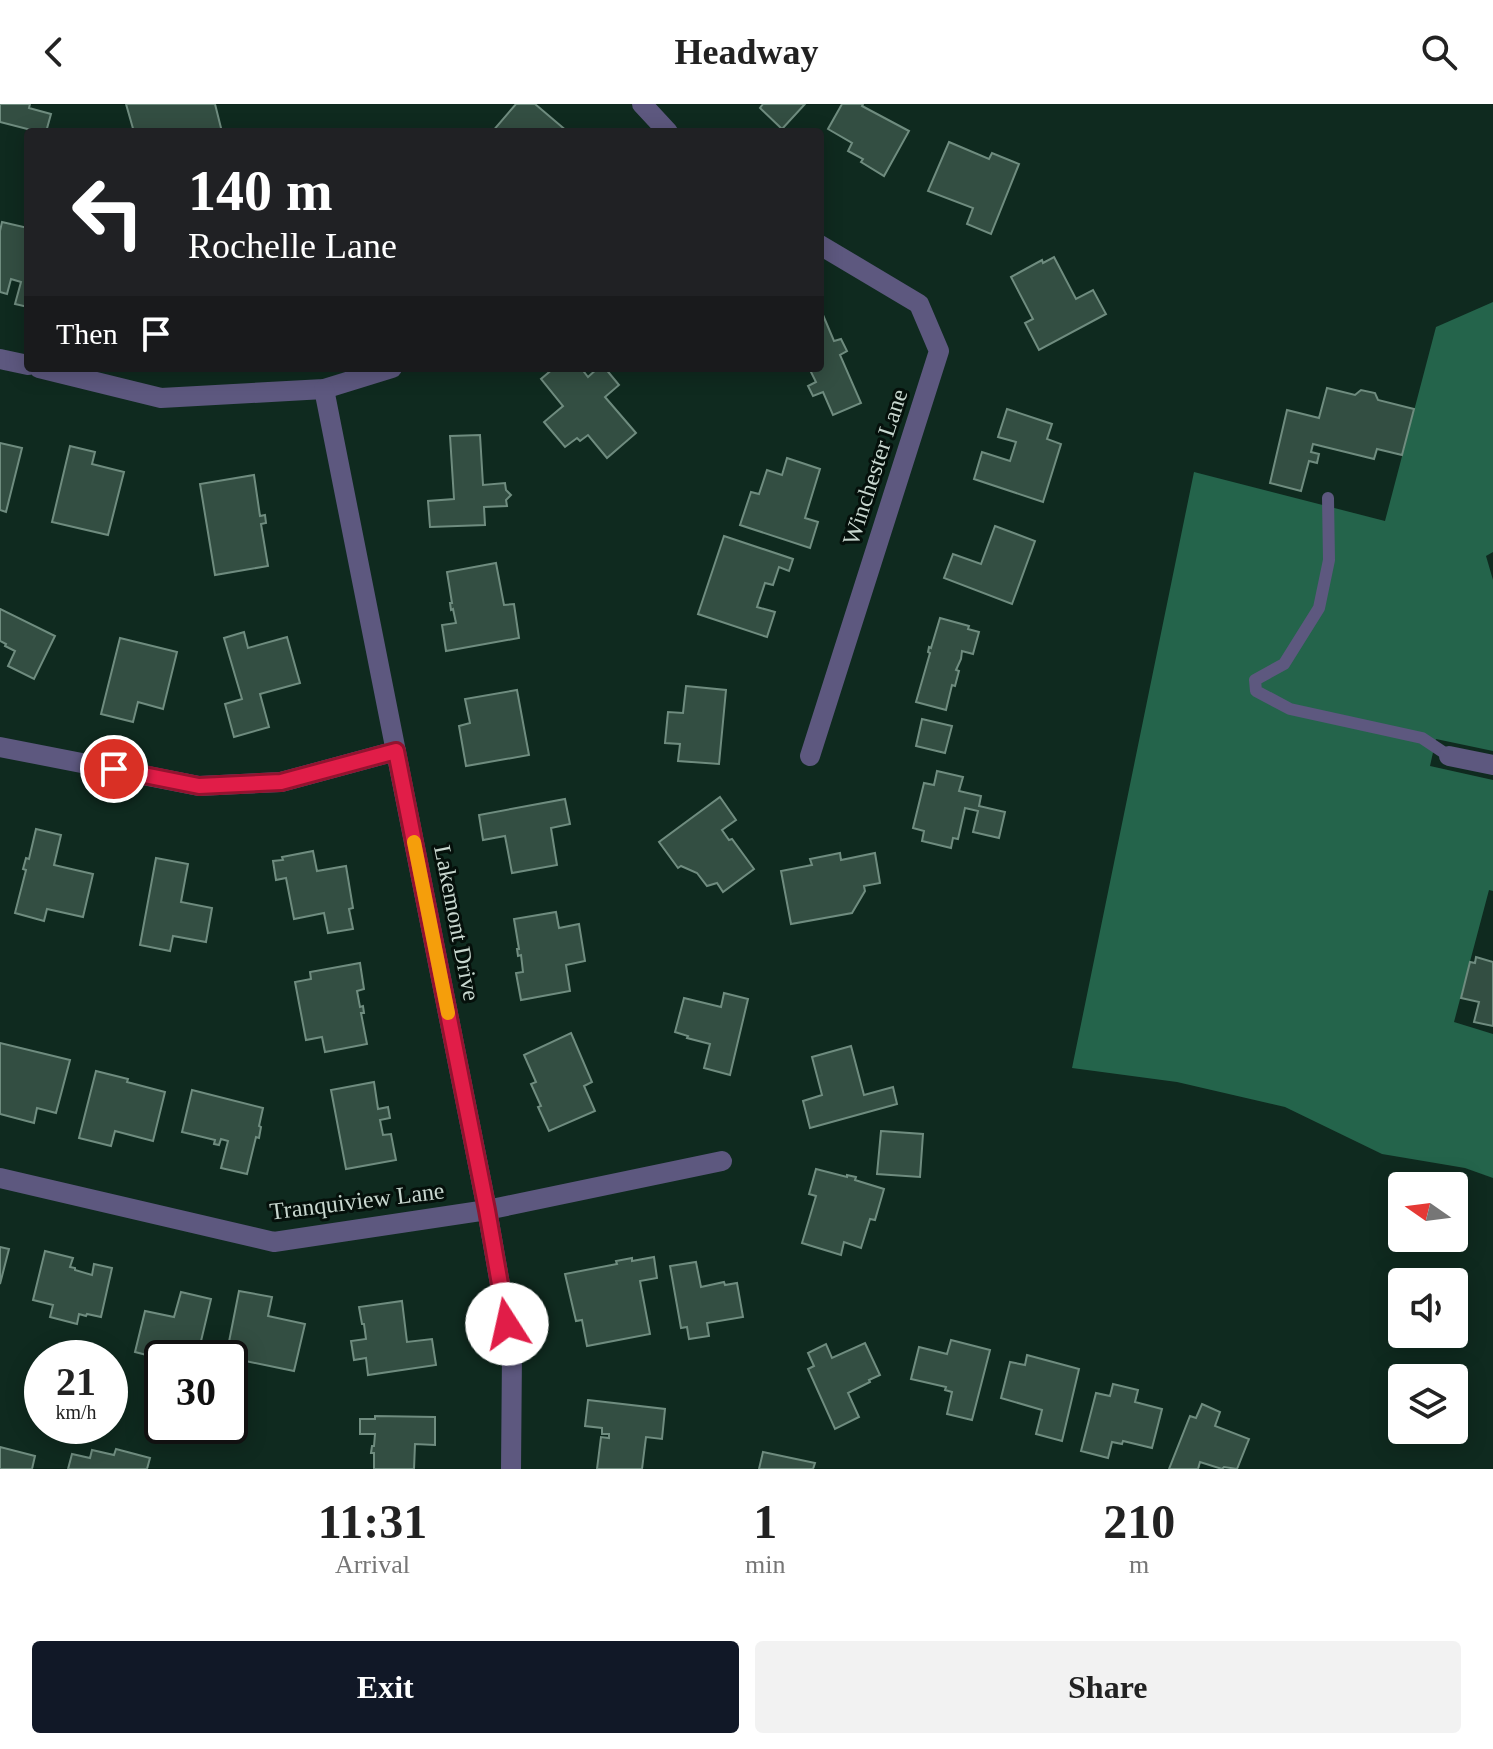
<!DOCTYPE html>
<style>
body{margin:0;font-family:"Times New Roman",serif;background:#f2f2f2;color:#222;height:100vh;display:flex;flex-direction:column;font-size:30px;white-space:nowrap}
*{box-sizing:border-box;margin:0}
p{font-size:26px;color:#767676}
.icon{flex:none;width:44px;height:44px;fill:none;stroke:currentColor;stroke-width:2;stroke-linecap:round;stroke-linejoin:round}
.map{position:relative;height:1365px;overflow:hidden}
.drawer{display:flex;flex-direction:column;background:#fff;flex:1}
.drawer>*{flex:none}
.banner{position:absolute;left:24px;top:24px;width:800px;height:244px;border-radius:8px;box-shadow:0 4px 20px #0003;background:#202124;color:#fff;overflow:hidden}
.needle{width:52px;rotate:284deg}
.buttons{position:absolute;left:1388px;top:1068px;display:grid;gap:16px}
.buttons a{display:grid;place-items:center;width:80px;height:80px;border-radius:8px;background:#fff;box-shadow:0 4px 20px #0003;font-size:40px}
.speed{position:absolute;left:24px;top:1236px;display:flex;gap:16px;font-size:40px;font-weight:700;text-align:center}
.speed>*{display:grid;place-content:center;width:104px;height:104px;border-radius:50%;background:#fff;box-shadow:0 4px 20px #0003;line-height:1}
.speed small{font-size:20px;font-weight:400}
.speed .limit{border:4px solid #111;border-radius:12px;background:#fff;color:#111}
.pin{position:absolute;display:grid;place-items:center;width:68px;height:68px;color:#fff;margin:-34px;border:4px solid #fff;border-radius:50%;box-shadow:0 2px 8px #0007}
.me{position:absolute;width:88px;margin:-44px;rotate:350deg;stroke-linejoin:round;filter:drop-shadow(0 0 6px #0008)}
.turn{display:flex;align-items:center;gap:28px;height:168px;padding:0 32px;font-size:36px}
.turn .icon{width:104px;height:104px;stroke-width:2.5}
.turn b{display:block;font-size:56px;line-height:68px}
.then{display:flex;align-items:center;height:76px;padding:0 32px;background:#0003;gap:16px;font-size:30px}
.eta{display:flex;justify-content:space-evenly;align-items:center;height:136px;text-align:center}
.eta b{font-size:48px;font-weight:700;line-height:56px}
.cta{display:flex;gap:16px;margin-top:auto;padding:16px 32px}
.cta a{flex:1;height:92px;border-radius:8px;background:#111827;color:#fff;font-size:32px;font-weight:700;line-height:92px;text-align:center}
.cta a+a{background:#f2f2f2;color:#222}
header{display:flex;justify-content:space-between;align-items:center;height:104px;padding:0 32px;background:#fff;font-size:36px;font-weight:700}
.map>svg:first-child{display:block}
.forest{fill:#24644b}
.building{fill:#334e42;stroke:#6f8c7f;stroke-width:2}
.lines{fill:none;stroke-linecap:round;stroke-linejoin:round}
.lane{stroke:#5d587f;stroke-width:12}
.street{stroke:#5d587f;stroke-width:20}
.route-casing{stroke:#92132f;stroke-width:20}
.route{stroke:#e11d48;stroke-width:14}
.slow{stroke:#f59e0b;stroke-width:14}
.labels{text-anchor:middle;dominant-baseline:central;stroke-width:6;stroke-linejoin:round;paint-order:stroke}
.street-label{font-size:24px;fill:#c8d7cf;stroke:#05100b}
</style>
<header><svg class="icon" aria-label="back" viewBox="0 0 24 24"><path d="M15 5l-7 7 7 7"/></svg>Headway<svg class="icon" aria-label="search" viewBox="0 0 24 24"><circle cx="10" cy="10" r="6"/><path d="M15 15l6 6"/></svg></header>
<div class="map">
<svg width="1493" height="1365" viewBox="0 0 1493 1365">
<rect width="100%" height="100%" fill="#0f2a1f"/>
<polygon class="forest" points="1493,198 1493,448 1486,452 1493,476 1493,647 1436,635 1430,662 1493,676 1493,787 1489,786 1454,918 1493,930 1493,1074 1465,1064 1382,1050 1285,1003 1177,978 1072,964 1194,368 1385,417 1436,223"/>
<g class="building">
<polygon points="0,0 30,0 29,4 51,10 46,28 39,28 0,18"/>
<polygon points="126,0 215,0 222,28 134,28"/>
<polygon points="516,0 535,0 568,28 492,28"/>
<polygon points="763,0 805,0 782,25 760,4"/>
<polygon points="842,0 863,0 862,2 909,27 884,72 861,58 863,55 848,47 852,39 828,25"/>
<polygon points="949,38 989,55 992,49 1019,60 991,130 967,120 973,104 928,87"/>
<polygon points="2,118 28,124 28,203 15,200 21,178 11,175 7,190 0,188 0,127"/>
<polygon points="1054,153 1076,195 1093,186 1106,210 1039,246 1025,219 1033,215 1011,173 1042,156 1043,159"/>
<polygon points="823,211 834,237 841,235 847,247 840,251 861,299 833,311 823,288 813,292 808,282 816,278 809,264 820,264 820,212"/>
<polygon points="554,264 581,264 588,273 598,264 605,264 619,281 605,293 636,329 607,354 588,331 580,337 577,334 565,343 544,318 563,302 541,275"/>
<polygon points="1327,284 1355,291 1361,286 1375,289 1378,296 1414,305 1402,351 1377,345 1374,355 1313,340 1311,348 1319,350 1317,359 1309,357 1301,387 1270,379 1287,306 1319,314"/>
<polygon points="1007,305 1052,320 1047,335 1061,340 1043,398 974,375 982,348 1010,357 1016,338 998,333"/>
<polygon points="480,331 483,381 505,379 506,386 511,391 506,396 507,402 484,403 485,421 430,423 428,397 454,395 450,332"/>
<polygon points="0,339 22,344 6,408 0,406"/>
<polygon points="70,342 95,348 92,360 124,368 108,431 52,418"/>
<polygon points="787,354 820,365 805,414 818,418 810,444 740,421 751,388 759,390 767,366 782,371"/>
<polygon points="254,371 260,412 265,411 266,419 261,420 268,462 215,471 200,380"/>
<polygon points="995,422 1035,437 1012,500 944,474 953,450 981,460"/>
<polygon points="724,432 793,455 789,467 779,463 773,481 765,479 757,503 775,508 767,533 698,510"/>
<polygon points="496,459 504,501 514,500 519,534 446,547 442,521 456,519 453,505 451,506 450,499 452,499 447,468"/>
<polygon points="0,505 55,532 34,575 8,562 15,547 5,542 6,540 0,537"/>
<polygon points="940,514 969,522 968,525 979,528 973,550 962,547 961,555 956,566 959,567 955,582 952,581 946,606 916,598 930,549 928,548 929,543 931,544"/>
<polygon points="244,528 248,544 287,533 300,579 260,590 269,623 234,633 225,600 242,595 224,534"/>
<polygon points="120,534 177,548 163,605 138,598 133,618 101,610"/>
<polygon points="686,582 726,586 719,660 678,657 680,640 665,639 668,608 683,609"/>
<polygon points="517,586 529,651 466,662 459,622 470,619 465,595"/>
<polygon points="922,615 952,622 945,649 916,642"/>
<polygon points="937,667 963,673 959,687 981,692 979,702 1005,708 999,734 973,728 978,707 965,704 958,735 953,734 951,744 922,737 924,727 913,724 924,679 934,681"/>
<polygon points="720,693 736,716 722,726 729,736 732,735 754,765 723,788 717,779 707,782 697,769 681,762 678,764 659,738"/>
<polygon points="565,695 570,720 551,724 557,761 512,769 505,732 483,736 479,711"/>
<polygon points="36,725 61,731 54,761 93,770 83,813 47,805 44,817 15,809 26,766 23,765 26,754 29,755"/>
<polygon points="313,747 317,767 346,762 353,804 349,805 353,825 328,829 324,809 294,815 286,774 276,776 273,757 283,756 282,753"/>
<polygon points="840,749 841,756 875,749 880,779 864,782 865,787 852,809 791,820 781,767 812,761 810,755"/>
<polygon points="156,754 188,760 181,798 212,804 206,838 173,832 170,847 140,841"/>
<polygon points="556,808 559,824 579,820 585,857 566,861 570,887 521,896 516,869 523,868 521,851 518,852 517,845 519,845 514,815"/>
<polygon points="1476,853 1493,858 1493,922 1474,918 1479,898 1461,894 1470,858 1475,859"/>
<polygon points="360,859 364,885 357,887 360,903 363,902 364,909 361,909 367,940 325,948 322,933 306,936 295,878 311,875 310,868"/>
<polygon points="724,889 748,895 730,971 704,964 710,940 687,934 688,932 675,928 684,894 721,903"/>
<polygon points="571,929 592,978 584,982 595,1007 549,1027 538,1003 541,1002 531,980 536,978 524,951"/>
<polygon points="0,939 70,956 56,1009 37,1004 34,1019 0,1010"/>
<polygon points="851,942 864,991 893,983 897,1000 810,1024 803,997 822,991 812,953"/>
<polygon points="96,967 128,975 127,978 165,988 153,1037 115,1027 111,1042 79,1034"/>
<polygon points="374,978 378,1005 388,1003 390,1014 380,1016 383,1031 391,1030 396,1056 346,1065 331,986"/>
<polygon points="192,986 263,1004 259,1022 261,1023 259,1034 256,1033 247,1070 221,1064 228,1037 221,1035 219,1041 214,1040 215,1036 182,1028"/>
<polygon points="881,1027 923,1030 920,1073 877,1070"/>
<polygon points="816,1065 847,1073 847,1071 856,1073 855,1076 884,1085 875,1116 870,1115 861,1144 844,1138 841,1151 802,1139 816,1092 809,1090"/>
<polygon points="0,1143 9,1145 0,1180"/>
<polygon points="45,1147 73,1154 70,1163 75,1164 75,1166 92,1171 94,1160 112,1164 101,1213 87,1210 86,1212 79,1210 77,1220 50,1213 53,1201 33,1196"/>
<polygon points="654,1153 657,1174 640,1177 650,1230 587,1242 582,1216 576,1217 565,1170 617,1160 616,1157 632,1154 632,1157"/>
<polygon points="696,1158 701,1183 724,1178 725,1181 737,1179 743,1213 707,1219 709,1232 689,1235 687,1223 681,1224 670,1162"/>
<polygon points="239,1187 272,1193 268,1212 305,1220 294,1267 226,1253"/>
<polygon points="181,1188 211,1195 197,1254 162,1255 135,1248 145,1207 174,1213"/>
<polygon points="402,1197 407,1238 432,1235 436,1261 368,1271 366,1254 354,1256 351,1237 366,1235 364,1220 362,1220 359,1203"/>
<polygon points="951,1236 990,1246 972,1316 947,1310 952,1288 945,1286 946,1283 911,1275 919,1243 947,1250"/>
<polygon points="865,1239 880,1271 869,1276 870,1278 848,1289 859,1313 835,1325 808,1265 814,1262 808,1249 826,1240 832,1254"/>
<polygon points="1027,1251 1079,1265 1062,1337 1036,1330 1042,1306 1001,1294 1010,1258 1025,1261"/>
<polygon points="1113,1280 1138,1286 1135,1298 1162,1305 1152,1344 1123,1337 1122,1340 1112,1338 1108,1354 1081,1347 1096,1289 1110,1292"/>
<polygon points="588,1296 665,1305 662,1335 646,1333 642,1365 597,1365 601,1333 609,1334 609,1330 602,1330 602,1324 585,1322"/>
<polygon points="1202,1300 1220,1308 1215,1322 1249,1335 1237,1365 1224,1363 1222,1365 1200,1358 1198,1365 1169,1365 1190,1312 1196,1314"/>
<polygon points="375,1312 435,1313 435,1341 415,1340 414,1365 374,1365 374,1349 371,1349 372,1342 374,1342 375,1330 360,1330 360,1315 375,1315"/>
<polygon points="0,1343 35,1352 32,1365 0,1365"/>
<polygon points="116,1345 150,1354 147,1365 68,1365 72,1350 90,1354 92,1346 114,1351"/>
<polygon points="763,1348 815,1359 813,1365 759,1365"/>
</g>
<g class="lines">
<polyline class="lane" points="1328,394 1329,456 1319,504 1284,560 1255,576 1256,587 1290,605 1422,634 1449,652"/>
<g class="street">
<polyline points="642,0 668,28"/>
<polyline points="0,255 28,261"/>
<polyline points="39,264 161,294 324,285 392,264"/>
<polyline points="324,285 487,1106 512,1249 511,1365"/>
<polyline points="0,643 199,682 281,678 396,647"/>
<polyline points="810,652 939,247 919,200 820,141"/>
<polyline points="1449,652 1493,661"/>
<polyline points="0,1074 274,1138 487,1106 722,1057"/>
</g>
</g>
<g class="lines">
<g class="route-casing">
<polyline id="route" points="114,665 199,682 281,678 396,647 487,1106 507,1220"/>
</g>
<use href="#route" class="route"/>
<polyline class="slow" points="414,738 448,909"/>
</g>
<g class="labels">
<g class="street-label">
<text transform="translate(875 363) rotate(-72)">Winchester Lane</text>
<text transform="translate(457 819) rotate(79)">Lakemont Drive</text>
<text transform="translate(357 1097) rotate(-7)">Tranquiview Lane</text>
</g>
</g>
</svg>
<div class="buttons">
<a><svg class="needle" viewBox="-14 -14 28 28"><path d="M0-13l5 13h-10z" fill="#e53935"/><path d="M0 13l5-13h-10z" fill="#767676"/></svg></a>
<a><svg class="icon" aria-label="sound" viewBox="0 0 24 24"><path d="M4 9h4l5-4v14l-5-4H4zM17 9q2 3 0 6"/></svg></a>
<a><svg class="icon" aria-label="layers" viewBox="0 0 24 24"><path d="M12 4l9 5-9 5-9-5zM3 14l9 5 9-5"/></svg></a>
</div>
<div class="speed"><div>21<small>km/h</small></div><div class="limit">30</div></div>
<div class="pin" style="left:114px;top:665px;background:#d93025"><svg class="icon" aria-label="arrive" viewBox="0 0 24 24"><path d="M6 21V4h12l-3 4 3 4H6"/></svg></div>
<svg class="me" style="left:507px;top:1220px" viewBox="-20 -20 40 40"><circle r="19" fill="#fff"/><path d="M0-13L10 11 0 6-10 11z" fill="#e11d48"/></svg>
<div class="banner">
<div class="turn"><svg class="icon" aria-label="left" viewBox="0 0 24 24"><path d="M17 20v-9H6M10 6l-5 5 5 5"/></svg><div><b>140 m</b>Rochelle Lane</div></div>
<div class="then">Then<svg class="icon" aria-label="arrive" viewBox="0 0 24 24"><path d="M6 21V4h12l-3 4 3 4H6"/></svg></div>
</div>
</div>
<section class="drawer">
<div class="eta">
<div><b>11:31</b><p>Arrival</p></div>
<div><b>1</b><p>min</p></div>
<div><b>210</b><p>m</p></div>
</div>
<div class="cta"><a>Exit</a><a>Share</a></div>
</section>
